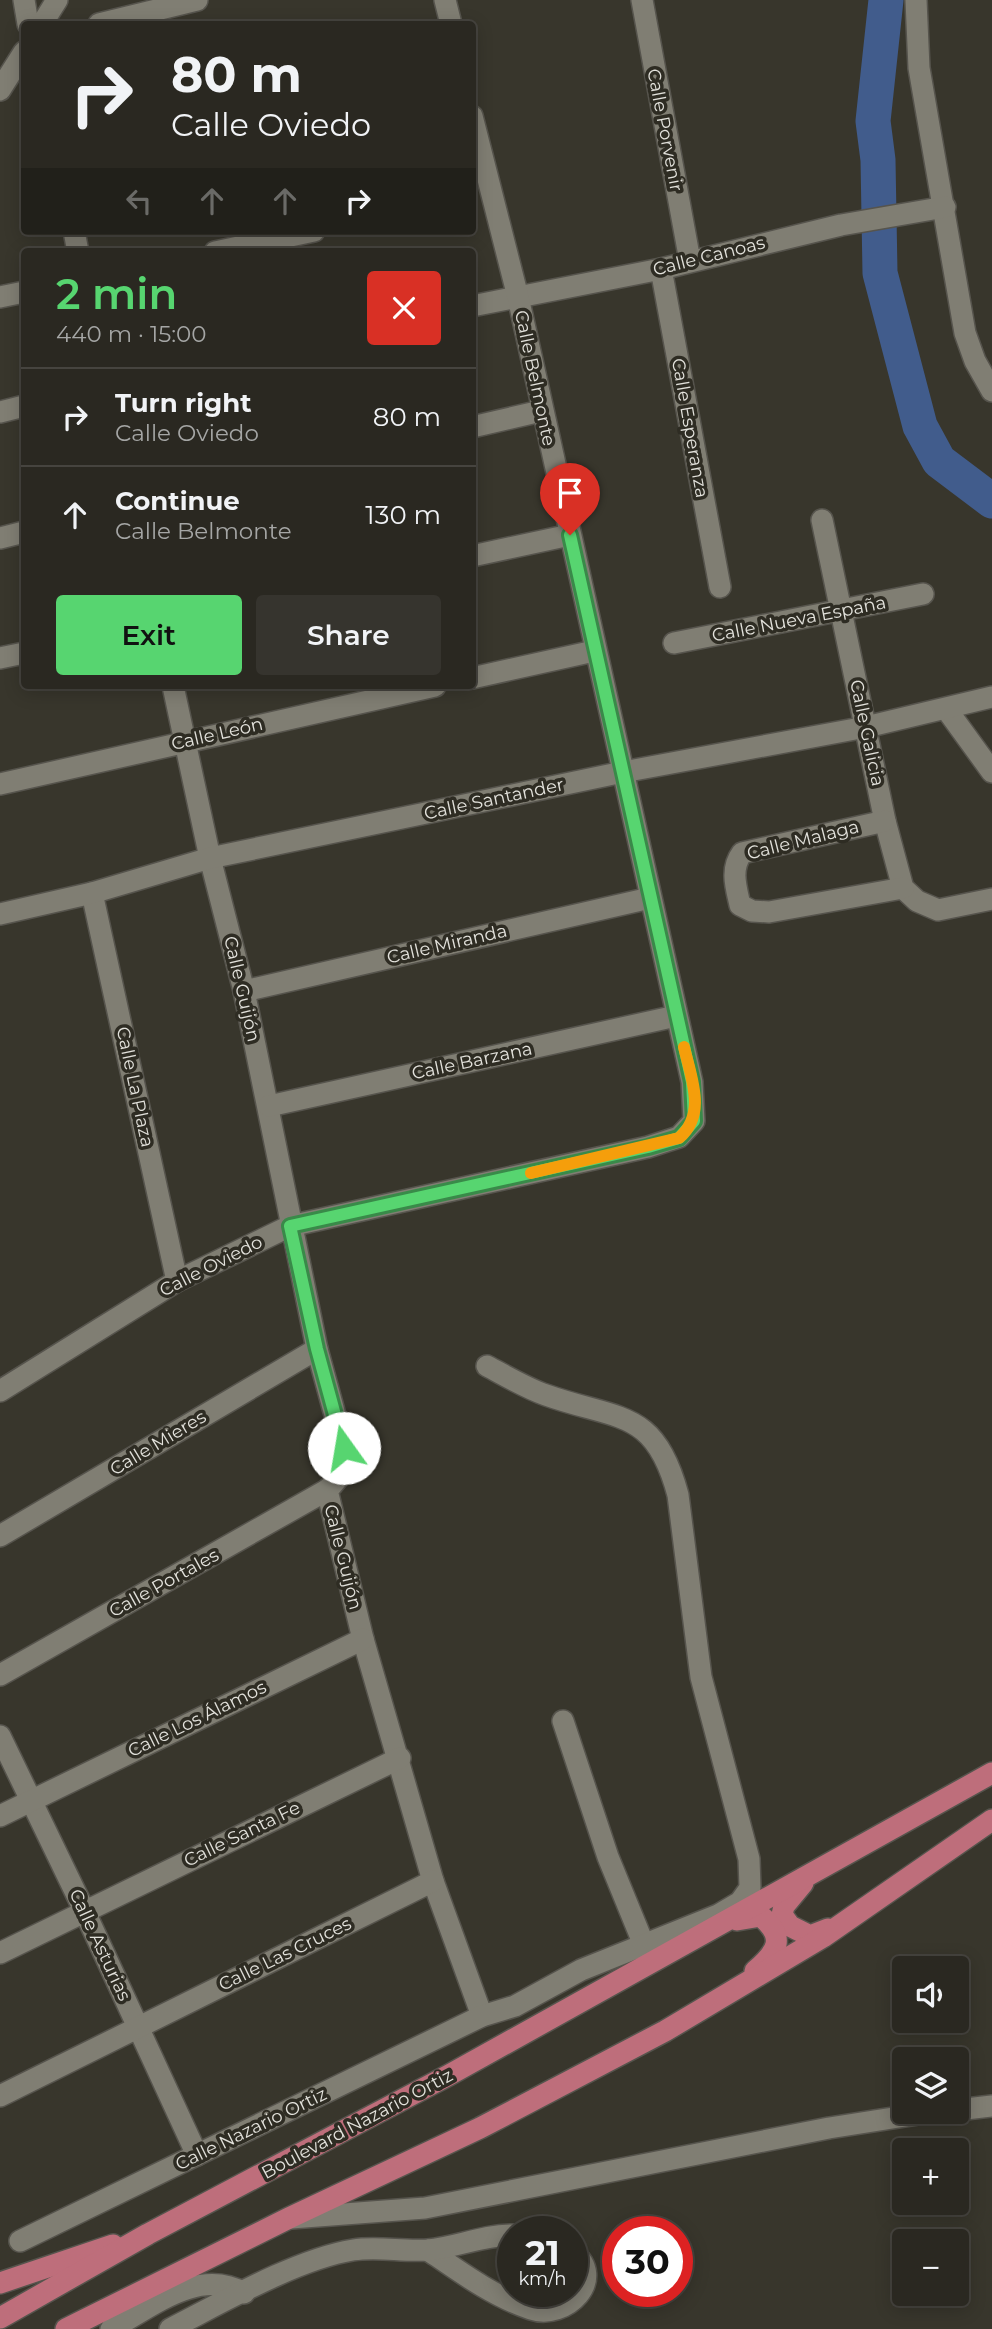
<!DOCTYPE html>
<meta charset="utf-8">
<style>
body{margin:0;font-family:Montserrat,sans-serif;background:#36342e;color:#f1f3f6;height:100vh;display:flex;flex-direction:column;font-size:26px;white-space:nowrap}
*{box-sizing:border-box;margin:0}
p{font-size:23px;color:#a5a6a5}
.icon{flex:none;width:38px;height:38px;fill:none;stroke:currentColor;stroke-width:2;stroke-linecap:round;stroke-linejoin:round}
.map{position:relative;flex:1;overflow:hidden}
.details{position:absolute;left:21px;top:248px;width:455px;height:441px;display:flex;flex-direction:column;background:#2a2821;border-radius:7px;box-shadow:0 4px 18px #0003,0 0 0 2px #46443f}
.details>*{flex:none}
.banner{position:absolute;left:21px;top:21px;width:455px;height:214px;border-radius:7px;box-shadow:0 4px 18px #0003,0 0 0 2px #46443f;background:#2a2821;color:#f1f3f6;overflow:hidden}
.controls{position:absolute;left:892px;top:1956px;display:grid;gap:14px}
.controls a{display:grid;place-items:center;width:77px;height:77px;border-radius:7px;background:#2a2821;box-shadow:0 4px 18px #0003,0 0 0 2px #46443f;font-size:35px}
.speed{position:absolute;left:497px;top:2216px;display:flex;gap:14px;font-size:35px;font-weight:700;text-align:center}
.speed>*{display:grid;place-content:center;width:91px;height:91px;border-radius:50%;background:#2a2821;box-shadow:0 4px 18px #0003,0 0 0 2px #46443f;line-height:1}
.speed small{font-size:18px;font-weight:400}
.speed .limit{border:10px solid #d22;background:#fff;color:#111}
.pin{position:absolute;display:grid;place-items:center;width:60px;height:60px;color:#fff;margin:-72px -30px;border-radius:50% 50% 50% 0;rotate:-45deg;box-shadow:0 0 7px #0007}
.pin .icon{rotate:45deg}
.me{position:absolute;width:77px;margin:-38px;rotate:347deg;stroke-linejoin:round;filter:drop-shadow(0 0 5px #0008)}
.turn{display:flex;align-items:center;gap:24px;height:147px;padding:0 35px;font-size:32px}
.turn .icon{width:91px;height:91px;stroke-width:2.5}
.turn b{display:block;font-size:49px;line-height:60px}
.lanes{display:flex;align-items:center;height:66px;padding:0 35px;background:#0003;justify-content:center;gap:35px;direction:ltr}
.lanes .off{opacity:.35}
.round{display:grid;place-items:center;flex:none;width:74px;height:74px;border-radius:7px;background:#36342e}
.summary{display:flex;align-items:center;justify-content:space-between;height:119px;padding:0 35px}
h1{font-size:42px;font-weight:600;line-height:52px;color:#57d570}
.action{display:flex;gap:14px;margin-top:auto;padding:14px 35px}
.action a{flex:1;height:80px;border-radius:7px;background:#57d570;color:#111;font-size:28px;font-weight:600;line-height:80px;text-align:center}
.action a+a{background:#36342e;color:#f1f3f6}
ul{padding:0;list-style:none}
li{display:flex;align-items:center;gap:21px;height:98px;padding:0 35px;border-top:2px solid #46443f}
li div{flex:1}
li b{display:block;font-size:26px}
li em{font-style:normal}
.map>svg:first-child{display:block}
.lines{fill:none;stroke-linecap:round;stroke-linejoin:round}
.river{stroke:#415c8c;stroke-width:35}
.minor-casing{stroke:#56544d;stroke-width:24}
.major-casing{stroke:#56544d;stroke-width:24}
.minor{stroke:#807e73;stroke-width:21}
.major{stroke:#be6e7b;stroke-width:21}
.route-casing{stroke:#398a49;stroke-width:18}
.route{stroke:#57d570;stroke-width:12}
.slow{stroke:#f59e0b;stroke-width:12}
.labels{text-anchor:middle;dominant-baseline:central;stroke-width:7;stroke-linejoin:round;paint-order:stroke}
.street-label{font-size:18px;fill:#e3e2dc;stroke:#2e2c23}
</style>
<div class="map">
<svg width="992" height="2329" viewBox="0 0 992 2329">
<rect width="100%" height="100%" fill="#38362c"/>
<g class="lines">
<polyline class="river" points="886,0 873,121 878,160 880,273 920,426 939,461 992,501"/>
<g class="minor-casing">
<g id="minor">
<polyline points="24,0 28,24"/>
<polyline points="445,0 451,24"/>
<polyline points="642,0 690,261"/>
<polyline points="916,0 919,68 965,333 975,361 992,391"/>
<polyline points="42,24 57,0"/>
<polyline points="99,24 197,0"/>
<polyline points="0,90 24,52"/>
<polyline points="74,231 78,252"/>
<polyline points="215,252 314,231"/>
<polyline points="661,269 720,587"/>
<polyline points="0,297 24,292"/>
<polyline points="472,306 661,269 841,225 945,207"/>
<polyline points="0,412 24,406"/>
<polyline points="472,427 541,411"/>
<polyline points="822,520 885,821 903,888 917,901 938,910 992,899"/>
<polyline points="0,538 24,532"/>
<polyline points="472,556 570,535"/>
<polyline points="674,643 923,594"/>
<polyline points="0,658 24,653"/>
<polyline points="472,678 594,651"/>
<path d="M173 686 210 858 244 991 317 1349 344 1448C346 1468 341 1477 327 1490L363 1639 433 1881 482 2016"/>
<polyline points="947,710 992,772"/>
<polyline points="0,784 435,686"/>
<path d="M885 821 742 853C730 869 736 887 740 905L752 911 769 912 903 888"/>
<polyline points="92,893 177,1281"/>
<polyline points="0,914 92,893 210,858 623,772 866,727 992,697"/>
<polyline points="244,991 650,898"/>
<polyline points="269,1106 676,1016"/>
<polyline points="0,1391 177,1281 290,1226 648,1147 679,1137 694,1121 692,1082 518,297 472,116"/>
<polyline points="0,1536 317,1349"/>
<polyline points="0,1675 327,1490"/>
<polyline points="563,1721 608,1857 644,1945"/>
<polyline points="0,1736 84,1910 197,2155"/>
<polyline points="0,1816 363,1639"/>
<polyline points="0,1953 400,1758"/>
<polyline points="0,2096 433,1881"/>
<polyline points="957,2110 992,2106"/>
<polyline points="291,2218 425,2208 829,2128 931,2112"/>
<path d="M20 2241 482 2016 515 2006 581 1970 718 1915 740 1902 750 1888 749 1859 701 1677 678 1495C655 1408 619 1421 546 1395 526 1388 506 1376 487 1366"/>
<path d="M428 2250C460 2272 494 2297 531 2309 566 2321 608 2278 572 2252"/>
<path d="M111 2329C152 2307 198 2267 244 2293"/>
<path d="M170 2329C221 2303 297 2259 353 2250 378 2246 403 2252 428 2250 457 2247 483 2235 513 2235"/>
</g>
</g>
<g class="major-casing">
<g id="major">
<polyline points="803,1883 784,1906 782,1915 790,1926 810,1936 828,1929"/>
<path d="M737 1920 761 1916C786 1938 778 1951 755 1971"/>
<polyline points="0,2283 113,2245"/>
<polyline points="0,2318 148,2234 449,2075 992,1773"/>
<polyline points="66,2329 289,2218 480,2128 665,2031 823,1937 992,1820"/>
</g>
</g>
<use href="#minor" class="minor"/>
<use href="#major" class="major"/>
</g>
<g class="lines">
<g class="route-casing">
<polyline id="route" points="344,1448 317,1349 290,1226 648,1147 679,1138 694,1121 692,1082 570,535"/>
</g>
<use href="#route" class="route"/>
<path class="slow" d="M531 1173 679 1138C707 1114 691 1078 684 1047"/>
</g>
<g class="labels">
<g class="street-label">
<text transform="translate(665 130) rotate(79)">Calle Porvenir</text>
<text transform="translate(709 256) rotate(-14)">Calle Canoas</text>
<text transform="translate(535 378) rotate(78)">Calle Belmonte</text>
<text transform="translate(690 428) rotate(80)">Calle Esperanza</text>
<text transform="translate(799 619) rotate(-11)">Calle Nueva España</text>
<text transform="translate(867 733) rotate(78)">Calle Galicia</text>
<text transform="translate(217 734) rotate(-13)">Calle León</text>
<text transform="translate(494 799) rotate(-12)">Calle Santander</text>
<text transform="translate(803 840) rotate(-14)">Calle Malaga</text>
<text transform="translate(447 944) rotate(-13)">Calle Miranda</text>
<text transform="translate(242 989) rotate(77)">Calle Guijón</text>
<text transform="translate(472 1061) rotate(-12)">Calle Barzana</text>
<text transform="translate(135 1087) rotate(78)">Calle La Plaza</text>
<text transform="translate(211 1266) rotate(-27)">Calle Oviedo</text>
<text transform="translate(158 1443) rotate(-31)">Calle Mieres</text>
<text transform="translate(343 1557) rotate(76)">Calle Guijón</text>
<text transform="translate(164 1583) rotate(-29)">Calle Portales</text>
<text transform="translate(197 1719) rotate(-26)">Calle Los Álamos</text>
<text transform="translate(242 1834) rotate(-26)">Calle Santa Fe</text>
<text transform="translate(100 1945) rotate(65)">Calle Asturias</text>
<text transform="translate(285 1954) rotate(-26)">Calle Las Cruces</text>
<text transform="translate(357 2124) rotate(-28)">Boulevard Nazario Ortiz</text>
<text transform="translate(251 2129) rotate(-26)">Calle Nazario Ortiz</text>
</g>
</g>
</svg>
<div class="controls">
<a><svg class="icon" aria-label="sound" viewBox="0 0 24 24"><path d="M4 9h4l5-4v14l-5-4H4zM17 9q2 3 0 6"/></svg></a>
<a><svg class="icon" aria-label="layers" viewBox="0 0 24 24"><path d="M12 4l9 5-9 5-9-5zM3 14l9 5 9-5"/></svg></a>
<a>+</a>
<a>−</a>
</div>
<div class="speed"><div>21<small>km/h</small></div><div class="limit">30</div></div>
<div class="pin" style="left:570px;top:535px;background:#d93025"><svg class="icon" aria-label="arrive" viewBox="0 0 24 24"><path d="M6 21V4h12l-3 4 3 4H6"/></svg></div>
<svg class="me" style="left:344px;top:1448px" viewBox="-20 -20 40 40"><circle r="19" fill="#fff"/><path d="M0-13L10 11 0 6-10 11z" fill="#57d570"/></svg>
<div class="banner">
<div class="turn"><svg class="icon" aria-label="right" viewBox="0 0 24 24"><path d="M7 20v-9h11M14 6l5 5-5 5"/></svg><div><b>80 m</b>Calle Oviedo</div></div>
<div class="lanes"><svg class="icon off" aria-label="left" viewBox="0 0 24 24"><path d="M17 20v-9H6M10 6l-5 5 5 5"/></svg><svg class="icon off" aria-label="ahead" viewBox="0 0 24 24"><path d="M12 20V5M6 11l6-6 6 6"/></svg><svg class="icon off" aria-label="ahead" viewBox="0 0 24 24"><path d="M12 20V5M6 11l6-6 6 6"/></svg><svg class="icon" aria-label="right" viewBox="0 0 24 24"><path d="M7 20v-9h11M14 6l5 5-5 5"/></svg></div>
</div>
<section class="details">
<div class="summary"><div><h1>2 min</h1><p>440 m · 15:00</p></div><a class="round" style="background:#d93025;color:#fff"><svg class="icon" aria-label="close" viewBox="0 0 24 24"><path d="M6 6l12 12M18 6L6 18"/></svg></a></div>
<ul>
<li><svg class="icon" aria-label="right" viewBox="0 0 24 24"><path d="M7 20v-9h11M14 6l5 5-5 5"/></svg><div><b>Turn right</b><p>Calle Oviedo</p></div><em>80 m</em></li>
<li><svg class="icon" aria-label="ahead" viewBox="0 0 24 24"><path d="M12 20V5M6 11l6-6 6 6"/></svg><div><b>Continue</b><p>Calle Belmonte</p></div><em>130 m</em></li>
</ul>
<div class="action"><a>Exit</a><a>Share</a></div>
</section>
</div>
